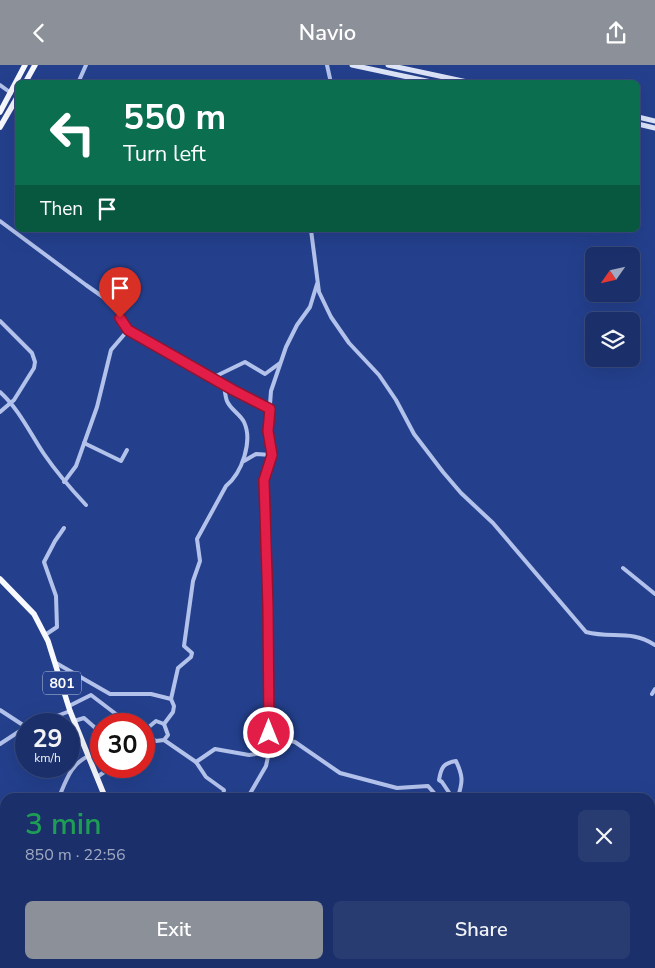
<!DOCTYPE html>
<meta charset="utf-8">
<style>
body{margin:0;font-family:"Nunito Sans",sans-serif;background:#283c72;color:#f1f3f6;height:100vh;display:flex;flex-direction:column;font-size:19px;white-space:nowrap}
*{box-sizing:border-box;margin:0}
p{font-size:16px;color:#a0a9c1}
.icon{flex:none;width:28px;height:28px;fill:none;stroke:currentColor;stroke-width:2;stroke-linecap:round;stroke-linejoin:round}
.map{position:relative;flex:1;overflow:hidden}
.sheet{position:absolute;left:0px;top:728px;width:655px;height:176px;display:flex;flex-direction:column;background:#1b306a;border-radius:15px 15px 0 0;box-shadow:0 5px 20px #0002,0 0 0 1px #394b7e}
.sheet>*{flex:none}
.banner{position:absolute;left:15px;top:15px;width:625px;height:152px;border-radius:8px;box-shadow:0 5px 20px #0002,0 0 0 1px #394b7e;background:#0b6e4f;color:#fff;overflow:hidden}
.needle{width:32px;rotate:236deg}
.fabs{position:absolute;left:585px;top:182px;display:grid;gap:10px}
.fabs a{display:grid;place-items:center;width:55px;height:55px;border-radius:8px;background:#1b306a;box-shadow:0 5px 20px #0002,0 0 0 1px #394b7e;font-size:25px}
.speed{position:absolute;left:15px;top:648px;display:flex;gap:10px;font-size:25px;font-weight:700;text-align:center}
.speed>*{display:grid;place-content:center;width:65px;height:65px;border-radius:50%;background:#1b306a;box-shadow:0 5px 20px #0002,0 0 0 1px #394b7e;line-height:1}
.speed small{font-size:12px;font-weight:400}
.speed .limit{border:8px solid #d22;background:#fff;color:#111}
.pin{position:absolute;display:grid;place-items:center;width:42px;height:42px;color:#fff;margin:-51px -21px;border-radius:50% 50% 50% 0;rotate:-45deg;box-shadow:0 0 5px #0007}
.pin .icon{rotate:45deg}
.me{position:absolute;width:55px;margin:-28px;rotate:0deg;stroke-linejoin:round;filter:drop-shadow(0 0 4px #0008)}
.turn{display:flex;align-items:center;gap:18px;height:105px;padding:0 25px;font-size:22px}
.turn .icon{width:65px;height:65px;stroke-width:2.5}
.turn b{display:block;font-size:35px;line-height:42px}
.then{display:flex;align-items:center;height:48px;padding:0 25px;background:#0003;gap:10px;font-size:19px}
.round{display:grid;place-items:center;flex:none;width:52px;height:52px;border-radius:8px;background:#283c72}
.headline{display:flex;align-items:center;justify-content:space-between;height:85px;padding:0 25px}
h1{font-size:30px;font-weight:600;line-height:38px;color:#1e9e55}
.primary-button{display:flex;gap:10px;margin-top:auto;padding:10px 25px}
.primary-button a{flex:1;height:58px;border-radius:8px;background:#8c9099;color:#fff;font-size:20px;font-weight:600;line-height:58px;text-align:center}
.primary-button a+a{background:#283c72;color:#f1f3f6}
header{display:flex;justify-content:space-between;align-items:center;height:65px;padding:0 25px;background:#8c9099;color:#fff;font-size:22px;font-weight:600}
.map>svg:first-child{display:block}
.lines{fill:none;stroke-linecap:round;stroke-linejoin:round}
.minor{stroke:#b3c2eb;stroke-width:4}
.secondary{stroke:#dee5f9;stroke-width:5}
.primary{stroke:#f7f9fe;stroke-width:5.5}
.route-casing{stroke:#92132f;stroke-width:12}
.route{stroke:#e11d48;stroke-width:9}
.labels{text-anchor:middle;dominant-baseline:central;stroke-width:4;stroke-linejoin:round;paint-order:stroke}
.shield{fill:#24408d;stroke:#bdc6dd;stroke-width:1}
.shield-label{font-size:14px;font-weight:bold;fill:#fff}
</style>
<header><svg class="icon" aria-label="back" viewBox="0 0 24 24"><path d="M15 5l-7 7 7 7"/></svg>Navio<svg class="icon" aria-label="share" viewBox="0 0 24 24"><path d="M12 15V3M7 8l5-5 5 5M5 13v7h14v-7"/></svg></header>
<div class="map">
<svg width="655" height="903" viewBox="0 0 655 903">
<rect width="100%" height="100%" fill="#24408d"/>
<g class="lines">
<g class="minor">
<polyline points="327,0 331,18"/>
<polyline points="78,18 86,0"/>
<polyline points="0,20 11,28"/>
<polyline points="0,156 86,220 113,239 128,265 233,325 270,344"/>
<path d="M311 165 319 227 331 252 349 278 379 310 396 335 414 369 443 407 461 428 493 458 586 567C612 574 630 564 655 580"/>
<polyline points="0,256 32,288 35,297 34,303 14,335 0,347"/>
<polyline points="212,313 245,297 265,309 280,298"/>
<path d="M0 327C19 344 30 368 44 389 57 408 71 424 86 440"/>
<polyline points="84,378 121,396 127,385"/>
<polyline points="244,396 256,389 272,390"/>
<polyline points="64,417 76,401 97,342 111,285 128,265"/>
<polyline points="623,503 655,529"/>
<polyline points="45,570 57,562 56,531 44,497 55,476 64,463"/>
<polyline points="56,598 110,629 151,629 171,634 174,641 173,647 164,659 156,656 144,666"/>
<polyline points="652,629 655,624"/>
<path d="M171 634 178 603 191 592 192 588 184 581 193 516 200 496 197 474 226 421C242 408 253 376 244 357 240 349 230 344 227 336 225 331 225 325 224 320"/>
<polyline points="69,641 91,630 129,659"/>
<polyline points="0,645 26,662"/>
<polyline points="74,656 84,653 101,668"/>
<polyline points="36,659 70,646"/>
<polyline points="144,669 156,676 164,675 168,670 164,659"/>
<polyline points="164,675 196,697 206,712 224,725 223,732"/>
<polyline points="0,679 26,662"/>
<polyline points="196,697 215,684 249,690 269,687 283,674 295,677 340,708 397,723 428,721 435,729 444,732"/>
<polyline points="97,712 113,701"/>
<path d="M59 732C66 716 71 698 89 691"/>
<polyline points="248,732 266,701 269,687 268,542 264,415 272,390 268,366 271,326 286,282 297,260 310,242 317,219"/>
<path d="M452 732 442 717 439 715C441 703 443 698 456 696 463 711 463 716 458 732"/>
<polyline points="0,806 5,806"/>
<polyline points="650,852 655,847"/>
<polyline points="0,872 5,877"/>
<polyline points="27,899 28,903"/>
<polyline points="569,899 570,903"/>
<polyline points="492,903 495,899"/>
</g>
<g class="secondary">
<polyline points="352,0 436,18"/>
<polyline points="388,0 472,18"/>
<polyline points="638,52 655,56"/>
<polyline points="638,59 655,63"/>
</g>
<g class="primary">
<polyline points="25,18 35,0"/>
<polyline points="0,47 25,0"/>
<polyline points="0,62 18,31"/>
<polyline points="0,514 34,549 48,576 70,646 105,732"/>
<polyline points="112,899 114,903"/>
</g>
</g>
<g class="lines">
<g class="route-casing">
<polyline id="route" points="120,253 128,265 233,325 270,344 268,366 272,390 264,415 268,542 269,668"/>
</g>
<use href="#route" class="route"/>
</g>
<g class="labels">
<rect class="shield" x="43" y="606.5" width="38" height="23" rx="4"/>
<g class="shield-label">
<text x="62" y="618">801</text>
</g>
</g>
</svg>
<div class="fabs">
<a><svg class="needle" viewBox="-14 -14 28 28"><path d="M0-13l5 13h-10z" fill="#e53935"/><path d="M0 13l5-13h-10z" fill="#a0a9c1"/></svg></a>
<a><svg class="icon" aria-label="layers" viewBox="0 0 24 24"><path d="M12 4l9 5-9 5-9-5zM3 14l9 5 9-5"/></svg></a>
</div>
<div class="speed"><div>29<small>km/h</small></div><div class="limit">30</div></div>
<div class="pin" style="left:120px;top:253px;background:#d93025"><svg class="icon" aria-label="arrive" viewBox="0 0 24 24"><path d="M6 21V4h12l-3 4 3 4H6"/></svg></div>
<svg class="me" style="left:269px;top:668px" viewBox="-20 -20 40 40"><circle r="17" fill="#e11d48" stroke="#fff" stroke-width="3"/><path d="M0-11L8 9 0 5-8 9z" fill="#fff"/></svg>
<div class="banner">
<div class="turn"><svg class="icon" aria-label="left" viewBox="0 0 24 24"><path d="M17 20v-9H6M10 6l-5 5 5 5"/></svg><div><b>550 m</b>Turn left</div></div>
<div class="then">Then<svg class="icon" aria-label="arrive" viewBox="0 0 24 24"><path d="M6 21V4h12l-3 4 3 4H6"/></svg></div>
</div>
<section class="sheet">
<div class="headline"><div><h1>3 min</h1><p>850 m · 22:56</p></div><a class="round"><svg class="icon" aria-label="close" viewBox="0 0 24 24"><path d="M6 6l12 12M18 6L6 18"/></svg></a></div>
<div class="primary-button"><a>Exit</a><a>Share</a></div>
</section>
</div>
